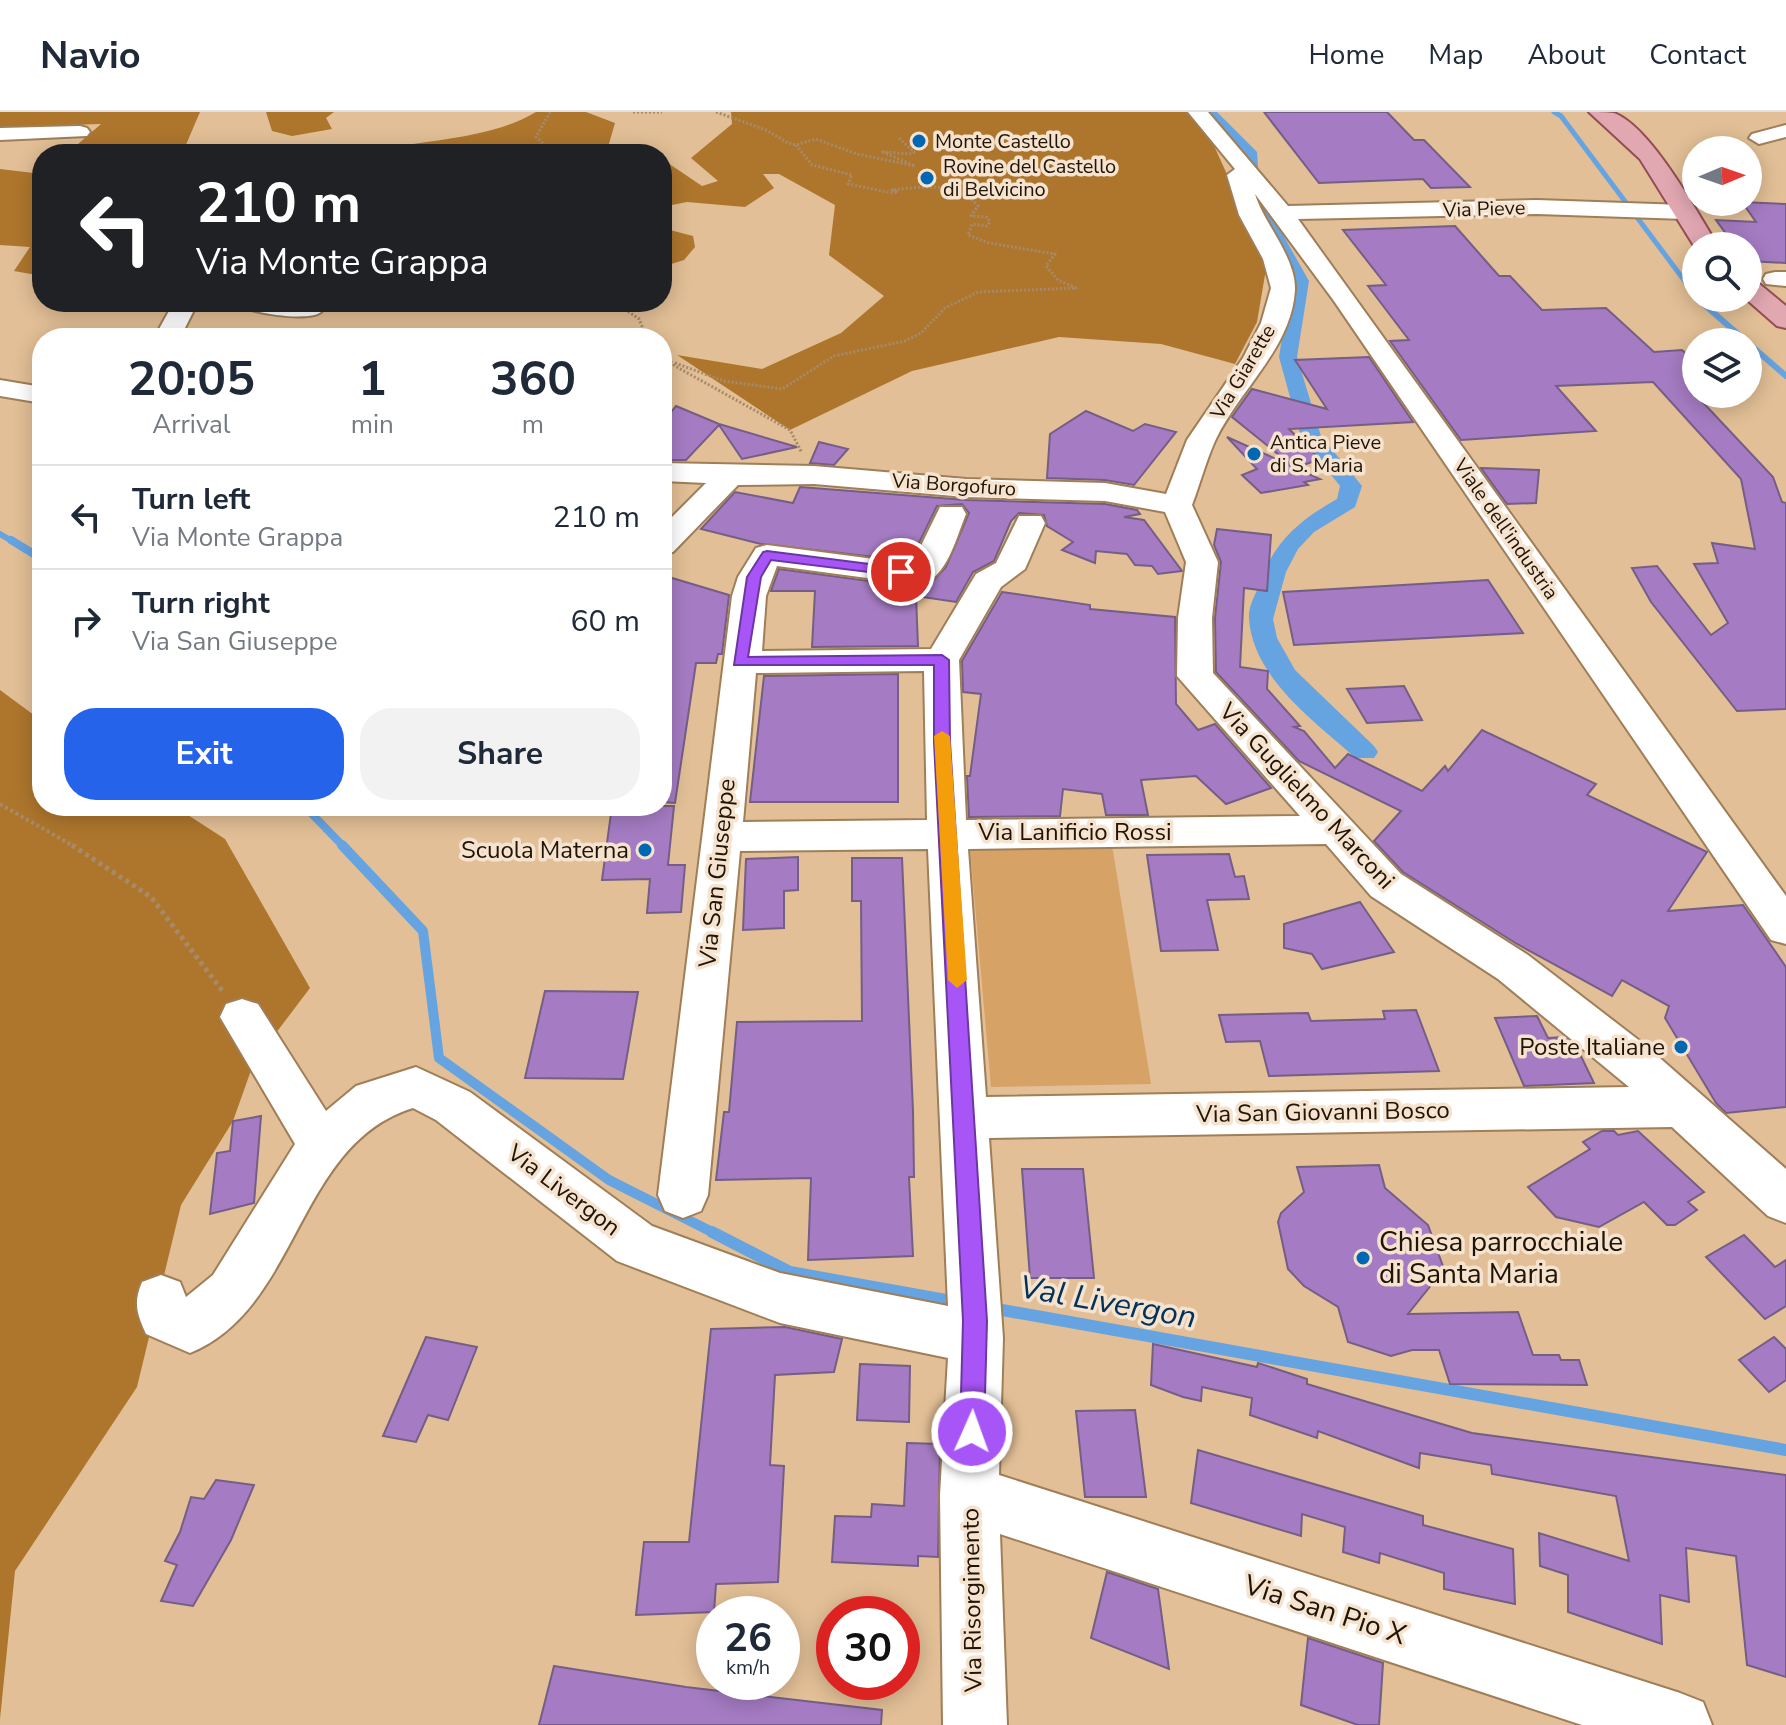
<!DOCTYPE html>
<style>
body{margin:0;font-family:"Nunito Sans",sans-serif;background:#f2f2f3;color:#1f2937;height:100vh;display:flex;flex-direction:column;font-size:30px;white-space:nowrap}
*{box-sizing:border-box;margin:0}
p{font-size:26px;color:#747a83}
.icon{flex:none;width:44px;height:44px;fill:none;stroke:currentColor;stroke-width:2;stroke-linecap:round;stroke-linejoin:round}
.map{position:relative;flex:1;overflow:hidden}
.drawer{position:absolute;left:32px;top:216px;width:640px;height:488px;display:flex;flex-direction:column;background:#fff;border-radius:32px;box-shadow:0 4px 20px #0003}
.drawer>*{flex:none}
.banner{position:absolute;left:32px;top:32px;width:640px;height:168px;border-radius:32px;box-shadow:0 4px 20px #0003;background:#202124;color:#fff;overflow:hidden}
.needle{width:52px;rotate:88deg}
.buttons{position:absolute;left:1682px;top:24px;display:grid;gap:16px}
.buttons a{display:grid;place-items:center;width:80px;height:80px;border-radius:50%;background:#fff;box-shadow:0 4px 20px #0003;font-size:40px}
.speed{position:absolute;left:696px;top:1484px;display:flex;gap:16px;font-size:40px;font-weight:700;text-align:center}
.speed>*{display:grid;place-content:center;width:104px;height:104px;border-radius:50%;background:#fff;box-shadow:0 4px 20px #0003;line-height:1}
.speed small{font-size:20px;font-weight:400}
.speed .limit{border:12px solid #d22;background:#fff;color:#111}
.pin{position:absolute;display:grid;place-items:center;width:68px;height:68px;color:#fff;margin:-34px;border:4px solid #fff;border-radius:50%;box-shadow:0 2px 8px #0007}
.me{position:absolute;width:88px;margin:-44px;rotate:2deg;stroke-linejoin:round;filter:drop-shadow(0 0 6px #0008)}
.turn{display:flex;align-items:center;gap:28px;height:168px;padding:0 32px;font-size:36px}
.turn .icon{width:104px;height:104px;stroke-width:2.5}
.turn b{display:block;font-size:56px;line-height:68px}
.eta{display:flex;justify-content:space-evenly;align-items:center;height:136px;text-align:center}
.eta b{font-size:48px;font-weight:700;line-height:56px}
.cta{display:flex;gap:16px;margin-top:auto;padding:16px 32px}
.cta a{flex:1;height:92px;border-radius:32px;background:#2563eb;color:#fff;font-size:32px;font-weight:700;line-height:92px;text-align:center}
.cta a+a{background:#f2f2f3;color:#1f2937}
ul{padding:0;list-style:none}
li{display:flex;align-items:center;gap:24px;height:104px;padding:0 32px;border-top:2px solid #e0e1e3}
li div{flex:1}
li b{display:block;font-size:30px}
li em{font-style:normal}
header{display:flex;align-items:center;gap:48px;box-sizing:border-box;height:112px;padding:0 40px;background:#fff;border-bottom:2px solid #e0e1e3}
header strong{font-size:38px}
nav{display:flex;gap:44px;margin-inline-start:auto;font-size:28px}
.map>svg:first-child{display:block}
.green{fill:#d6a265}
.forest{fill:#ae762d}
.lines{fill:none;stroke-linecap:round;stroke-linejoin:round}
.stream-far4{stroke:#66a3e1;stroke-width:5}
.stream-far3{stroke:#66a3e1;stroke-width:6}
.stream-far2{stroke:#66a3e1;stroke-width:8}
.stream-far1{stroke:#66a3e1;stroke-width:10}
.stream{stroke:#66a3e1;stroke-width:12}
.canal{fill:#66a3e1;fill-rule:evenodd}
.building{fill:#a57cc3;stroke:#755e86;stroke-width:2}
.minor-casing{stroke:#9f7e58;stroke-width:4}
.major-casing{stroke:#924e54;stroke-width:4}
.path-far2{stroke:#a68a69;stroke-width:3;stroke-dasharray:2 2;stroke-linecap:butt}
.path-far1{stroke:#a68a69;stroke-width:4;stroke-dasharray:3 3;stroke-linecap:butt}
.path{stroke:#a68a69;stroke-width:5;stroke-dasharray:4 4;stroke-linecap:butt}
.minor{fill:#fff;fill-rule:evenodd}
.major{fill:#e2a8b2;fill-rule:evenodd}
.route{fill:#a855f7;stroke:#6d37a1;stroke-width:2}
.slow{fill:#f59e0b}
.poi-dot{fill:#0067b3;stroke:#f5e3cf;stroke-width:3}
.labels{text-anchor:middle;dominant-baseline:central;stroke-width:7;stroke-linejoin:round;paint-order:stroke}
.far-poi-label{font-size:20px;fill:#201405;stroke:#f5e3cf;text-anchor:start}
.far-street-label{font-size:20px;fill:#201405;stroke:#f5e3cf}
.street-label{font-size:24px;fill:#201405;stroke:#f5e3cf}
.poi-label{font-size:24px;fill:#201405;stroke:#f5e3cf;text-anchor:end}
.near-poi-label{font-size:28px;fill:#201405;stroke:#f5e3cf;text-anchor:start}
.near-street-label{font-size:28px;fill:#201405;stroke:#f5e3cf}
.near-water-label{font-size:32px;font-style:italic;fill:#023159;stroke:#f5e3cf}
</style>
<header>
<strong>Navio</strong>
<nav><a>Home</a><a>Map</a><a>About</a><a>Contact</a></nav>
</header>
<div class="map">
<svg width="1786" height="1613" viewBox="0 0 1786 1613">
<rect width="100%" height="100%" fill="#e2bf96"/>
<polygon class="green" points="1112,733 1151,972 991,975 970,736"/>
<g class="forest">
<polygon points="0,0 200,0 182,42 86,42 78,32 101,12 0,15"/>
<polygon points="266,0 334,0 326,6 332,17 292,24 272,19"/>
<path d="M536 0H586L615 11 606 42H365C421 26 486 30 536 0Z"/>
<polygon points="731,0 1190,0 1206,16 1267,151 1257,210 1235,252 1161,232 1059,225 912,259 790,318 677,243 762,257 841,221 884,184 829,143 835,93 779,62 763,62 774,76 745,95 687,90 662,95 662,47 702,74 718,69 691,46 732,12"/>
<polygon points="0,57 42,62 42,164 14,159 30,135 0,133"/>
<polygon points="662,116 693,124 695,135 684,148 662,155"/>
<polygon points="0,578 42,609 42,694 174,694 225,727 310,876 254,950 233,1009 181,1093 137,1275 15,1459 0,1607"/>
</g>
<g class="lines">
<g class="stream-far4">
<polyline points="1554,0 1561,4 1696,184"/>
<polyline points="1697,186 1702,190"/>
</g>
<g class="stream-far3">
<polyline points="1699,188 1747,230"/>
<polyline points="1748,231 1786,264"/>
<polyline points="0,422 14,430"/>
</g>
<g class="stream-far2">
<polyline points="11,428 42,447"/>
<polyline points="318,694 312,702 344,735"/>
</g>
<polyline class="stream-far1" points="342,733 423,819 439,946 609,1068 716,1122"/>
<g class="stream">
<polyline points="712,1120 790,1160 957,1190"/>
<polyline points="991,1196 1786,1338"/>
</g>
<path class="canal" d="M1202 0H1217L1257 40 1260 82 1309 169 1297 245 1321 324 1362 374 1355 395 1314 420 1298 437 1286 460 1273 507 1277 526 1295 558 1374 634 1378 640 1374 646H1356C1316 611 1252 565 1249 506 1248 494 1256 482 1260 471 1274 429 1300 408 1337 387L1340 374 1301 325 1279 245 1291 169 1244 82 1243 41Z"/>
</g>
<g class="building">
<polygon points="1264,0 1387,0 1414,28 1424,28 1470,75 1431,76 1423,67 1319,71"/>
<polygon points="1742,90 1786,92 1786,151 1748,149 1748,134 1735,134 1716,108 1756,110"/>
<polygon points="1455,114 1499,164 1510,164 1542,198 1606,196 1654,240 1682,238 1696,250 1696,283 1773,365 1782,390 1786,391 1786,597 1737,599 1651,490 1632,456 1657,454 1711,523 1728,511 1694,452 1718,451 1712,431 1755,437 1741,367 1653,270 1556,274 1596,319 1461,328 1390,229 1409,228 1368,174 1386,173 1343,118"/>
<polygon points="1369,245 1413,310 1289,317 1320,347 1295,356 1320,367 1304,370 1308,373 1261,381 1242,363 1257,357 1227,325 1294,355 1232,305 1252,277 1327,297 1295,248"/>
<polygon points="676,294 719,312 797,335 742,347 719,313 686,348 662,348 662,311"/>
<polygon points="1086,299 1133,319 1145,312 1176,320 1134,373 1105,368 1047,366 1050,322"/>
<polygon points="819,330 848,337 834,353 810,351"/>
<polygon points="1481,356 1539,358 1536,391 1507,392"/>
<polygon points="800,375 966,388 1105,392 1137,398 1140,402 1124,405 1144,408 1182,459 1158,462 1152,454 1135,453 1127,442 1096,439 1095,451 1062,438 1073,430 1047,414 1044,403 1019,401 1011,409 994,449 973,460 956,490 916,484 918,534 812,535 815,479 771,479 779,457 921,476 931,471 946,455 969,401 962,392 937,394 910,449 761,432 701,417 735,380 793,391"/>
<polygon points="1217,417 1271,423 1267,479 1244,476 1240,555 1268,559 1267,577 1300,614 1294,615 1304,619 1335,656 1348,642 1422,679 1445,654 1448,659 1482,618 1596,672 1587,683 1707,740 1668,799 1743,793 1786,855 1786,995 1726,1001 1716,991 1665,906 1669,894 1622,868 1612,884 1517,832 1403,760 1374,729 1401,699 1299,649 1216,560 1215,506 1221,450 1214,433"/>
<polygon points="662,463 729,483 722,542 718,542 716,551 696,551 675,691 662,690"/>
<polygon points="1488,468 1523,521 1294,533 1283,480"/>
<polygon points="1002,480 1090,493 1090,497 1175,505 1176,592 1198,618 1215,612 1271,676 1226,692 1196,664 1141,668 1148,703 1106,703 1102,682 1063,677 1060,704 969,705 967,664 970,664 981,582 963,580 962,549"/>
<polygon points="898,562 898,690 750,690 764,564"/>
<polygon points="1404,574 1422,608 1367,611 1347,577"/>
<polygon points="612,694 674,694 668,753 685,753 681,800 647,801 650,767 602,768"/>
<polygon points="1229,742 1235,765 1244,764 1249,787 1207,788 1218,838 1161,839 1147,743"/>
<polygon points="798,745 798,778 784,779 784,816 743,818 746,747"/>
<polygon points="852,746 902,746 913,999 914,1065 909,1065 913,1144 808,1148 811,1066 716,1068 724,1000 729,1000 737,910 862,909 861,789 852,789"/>
<polygon points="1360,790 1394,840 1322,857 1312,842 1284,836 1284,812"/>
<polygon points="545,879 638,880 623,967 525,966"/>
<polygon points="1416,898 1439,959 1269,964 1260,929 1226,930 1219,903 1308,901 1311,909 1385,907 1383,899"/>
<polygon points="1537,904 1548,926 1564,925 1577,936 1594,971 1524,974 1495,906"/>
<polygon points="261,1004 254,1091 210,1102 217,1041 230,1039 233,1009"/>
<polygon points="1602,1019 1614,1019 1618,1023 1638,1019 1704,1080 1688,1090 1697,1098 1675,1113 1667,1113 1644,1090 1599,1115 1556,1105 1528,1075 1590,1037 1583,1030"/>
<polygon points="1379,1053 1385,1076 1428,1113 1444,1157 1408,1202 1518,1200 1533,1243 1559,1243 1561,1248 1579,1248 1587,1273 1450,1272 1439,1238 1412,1238 1391,1244 1348,1230 1338,1195 1304,1174 1288,1157 1278,1110 1281,1101 1304,1080 1297,1055"/>
<polygon points="1022,1057 1083,1057 1094,1166 1030,1166"/>
<polygon points="1744,1123 1775,1155 1786,1148 1786,1194 1765,1207 1706,1145"/>
<polygon points="785,1215 842,1227 834,1260 775,1263 770,1353 784,1354 778,1470 716,1472 714,1500 636,1503 644,1430 689,1430 711,1217"/>
<polygon points="426,1225 477,1235 448,1308 428,1303 416,1330 383,1324"/>
<polygon points="1774,1225 1786,1237 1786,1268 1769,1280 1739,1248"/>
<polygon points="1153,1232 1257,1255 1258,1251 1307,1267 1307,1272 1472,1321 1786,1363 1786,1565 1747,1553 1736,1444 1686,1436 1689,1490 1660,1483 1662,1532 1568,1500 1568,1463 1540,1454 1539,1421 1629,1449 1616,1384 1492,1362 1491,1353 1420,1341 1419,1356 1318,1319 1317,1326 1250,1303 1252,1286 1202,1275 1201,1289 1183,1285 1151,1273"/>
<polygon points="860,1252 910,1254 909,1310 857,1308"/>
<polygon points="1135,1298 1146,1385 1085,1385 1076,1299"/>
<polygon points="907,1331 940,1332 938,1445 918,1444 918,1454 832,1450 835,1404 871,1405 872,1392 904,1394"/>
<polygon points="1198,1338 1423,1404 1423,1413 1513,1437 1515,1492 1444,1477 1444,1461 1380,1441 1379,1451 1343,1440 1345,1415 1302,1402 1301,1424 1191,1391"/>
<polygon points="216,1368 254,1373 231,1428 193,1494 161,1489 177,1453 165,1449 180,1420 191,1385 204,1387"/>
<polygon points="1107,1460 1158,1477 1169,1557 1091,1526"/>
<polygon points="1308,1526 1383,1551 1379,1613 1358,1613 1301,1593"/>
<polygon points="554,1554 686,1575 882,1598 881,1613 539,1613"/>
</g>
<g class="lines">
<g class="minor-casing">
<g id="minor">
<path d="M1188 0H1208L1288 94 1537 88 1685 93 1696 100 1685 107 1537 102 1298 107 1786 784V832L1771 828 1334 189 1255 82C1264 112 1296 145 1295 178 1292 236 1238 279 1215 329 1206 349 1200 372 1192 393L1218 450 1212 506 1213 561 1401 762 1528 843 1645 933 1786 1057V1111L1768 1104 1672 1015 989 1026 1003 1226 999 1363 1680 1581 1703 1590 1712 1613H1582L1000 1422 1007 1613H943L940 1383 948 1246 780 1211 617 1149 436 1008 413 996C296 1032 300 1196 190 1241L146 1222C137 1202 133 1191 142 1170L161 1163 180 1170 186 1185 213 1163 295 1032 220 905 226 892 242 887 258 892 326 999 356 974 416 955 470 980 652 1114 780 1161 948 1194 928 737 740 739 708 1083 701 1099 683 1106 665 1099 658 1083 732 484 738 465 756 436 767 433 912 452 940 395H962L966 402C956 426 947 466 920 473L777 454 766 484 762 539 931 537 976 462 996 451 1019 404H1041L1045 411 1025 457 1001 475 959 548 966 708 1300 704 1177 564 1178 506 1186 450 1165 400 1105 389 966 385 814 372 738 373 673 440 662 442V415L706 371 662 369V351L814 354 966 367 1105 371 1166 382 1187 328 1243 246 1261 211 1271 176 1263 147 1239 103 1227 63 1235 57ZM924 559 927 708 743 710 756 561ZM1326 732 1371 784 1498 867 1629 975 986 985 968 737Z"/>
<polygon points="1786,13 1786,25 1759,32 1749,26 1752,22"/>
<polygon points="80,14 87,16 90,20 87,24 0,28 0,16"/>
<polygon points="1775,160 1786,160 1786,174 1766,172 1763,167 1766,162"/>
<polygon points="174,190 208,190 205,195 194,198 180,226 154,226"/>
<path d="M235 190H299L318 194 322 199C313 211 243 201 235 190Z"/>
<polygon points="0,268 42,275 42,291 0,284"/>
</g>
</g>
<g class="major-casing">
<g id="major">
<path d="M1589 0C1596 0 1607 0 1614 1 1651 15 1697 100 1718 134H1696V137L1640 47Z"/>
<polygon points="1748,167 1757,170 1786,194 1786,216 1777,214 1745,186"/>
</g>
</g>
<g class="path-far2">
<polyline points="550,0 536,25 555,42"/>
<polyline points="633,0 662,0"/>
<polyline points="716,0 766,18 788,31 796,33 816,27 857,42 915,54 883,40 912,42 914,40 899,26"/>
<polyline points="615,190 639,207 647,226"/>
<polyline points="662,241 675,254 790,318 802,341"/>
<path d="M675 251 724 269 782 277 834 244 905 229 921 221 945 196 978 180 1076 176 1058 168 1046 154 1055 142 989 131 968 123 972 112 987 114 990 110 987 105 971 104 978 94C958 69 920 75 892 78L898 80 892 81 848 72 852 63 812 53 796 33"/>
</g>
<polyline class="path-far1" points="0,692 75,735"/>
<polyline class="path" points="72,733 151,785 224,881"/>
<use href="#minor" class="minor"/>
<use href="#major" class="major"/>
</g>
<polygon class="route" points="767,439 901,456 908,460 901,464 771,448 761,465 748,545 942,543 949,548 950,630 987,1209 984,1320 980,1329 972,1332 963,1329 960,1320 963,1209 934,630 934,553 734,553 747,465 763,440"/>
<polygon class="slow" points="942,619 950,624 967,868 957,876 948,868 934,624"/>
<g class="poi-dot">
<circle cx="919" cy="29" r="8"/>
<circle cx="927" cy="66" r="8"/>
<circle cx="1254" cy="342" r="8"/>
<circle cx="645" cy="738" r="8"/>
<circle cx="1681" cy="935" r="8"/>
<circle cx="1363" cy="1146" r="8"/>
</g>
<g class="labels">
<g class="far-poi-label">
<text x="935" y="29">Monte Castello</text>
<text x="943" y="54">Rovine del Castello<tspan x="943" dy="23">di Belvicino</tspan></text>
<text x="1270" y="330">Antica Pieve<tspan x="1270" dy="23">di S. Maria</tspan></text>
</g>
<g class="far-street-label">
<text transform="translate(1484 97) rotate(-2)">Via Pieve</text>
<text transform="translate(1243 260) rotate(-59)">Via Giarette</text>
<text transform="translate(954 373) rotate(4)">Via Borgofuro</text>
<text transform="translate(1506 417) rotate(55)">Viale dell'industria</text>
</g>
<g class="street-label">
<text transform="translate(1307 684) rotate(47)">Via Guglielmo Marconi</text>
<text x="1075" y="720">Via Lanificio Rossi</text>
<text transform="translate(717 761) rotate(-84)">Via San Giuseppe</text>
<text transform="translate(1323 1000) rotate(-1)">Via San Giovanni Bosco</text>
<text transform="translate(564 1078) rotate(37)">Via Livergon</text>
<text transform="translate(972 1488) rotate(-91)">Via Risorgimento</text>
</g>
<g class="poi-label">
<text x="629" y="738">Scuola Materna</text>
<text x="1665" y="935">Poste Italiane</text>
</g>
<g class="near-poi-label">
<text x="1379" y="1130">Chiesa parrocchiale<tspan x="1379" dy="32">di Santa Maria</tspan></text>
</g>
<g class="near-street-label">
<text transform="translate(1325 1498) rotate(18)">Via San Pio X</text>
</g>
<g class="near-water-label">
<text transform="translate(1108 1190) rotate(10)">Val Livergon</text>
</g>
</g>
</svg>
<div class="buttons">
<a><svg class="needle" viewBox="-14 -14 28 28"><path d="M0-13l5 13h-10z" fill="#e53935"/><path d="M0 13l5-13h-10z" fill="#747a83"/></svg></a>
<a><svg class="icon" aria-label="search" viewBox="0 0 24 24"><circle cx="10" cy="10" r="6"/><path d="M15 15l6 6"/></svg></a>
<a><svg class="icon" aria-label="layers" viewBox="0 0 24 24"><path d="M12 4l9 5-9 5-9-5zM3 14l9 5 9-5"/></svg></a>
</div>
<div class="speed"><div>26<small>km/h</small></div><div class="limit">30</div></div>
<div class="pin" style="left:901px;top:460px;background:#d93025"><svg class="icon" aria-label="arrive" viewBox="0 0 24 24"><path d="M6 21V4h12l-3 4 3 4H6"/></svg></div>
<svg class="me" style="left:972px;top:1320px" viewBox="-20 -20 40 40"><circle r="17" fill="#a855f7" stroke="#fff" stroke-width="3"/><path d="M0-11L8 9 0 5-8 9z" fill="#fff"/></svg>
<div class="banner">
<div class="turn"><svg class="icon" aria-label="left" viewBox="0 0 24 24"><path d="M17 20v-9H6M10 6l-5 5 5 5"/></svg><div><b>210 m</b>Via Monte Grappa</div></div>
</div>
<section class="drawer">
<div class="eta">
<div><b>20:05</b><p>Arrival</p></div>
<div><b>1</b><p>min</p></div>
<div><b>360</b><p>m</p></div>
</div>
<ul>
<li><svg class="icon" aria-label="left" viewBox="0 0 24 24"><path d="M17 20v-9H6M10 6l-5 5 5 5"/></svg><div><b>Turn left</b><p>Via Monte Grappa</p></div><em>210 m</em></li>
<li><svg class="icon" aria-label="right" viewBox="0 0 24 24"><path d="M7 20v-9h11M14 6l5 5-5 5"/></svg><div><b>Turn right</b><p>Via San Giuseppe</p></div><em>60 m</em></li>
</ul>
<div class="cta"><a>Exit</a><a>Share</a></div>
</section>
</div>
